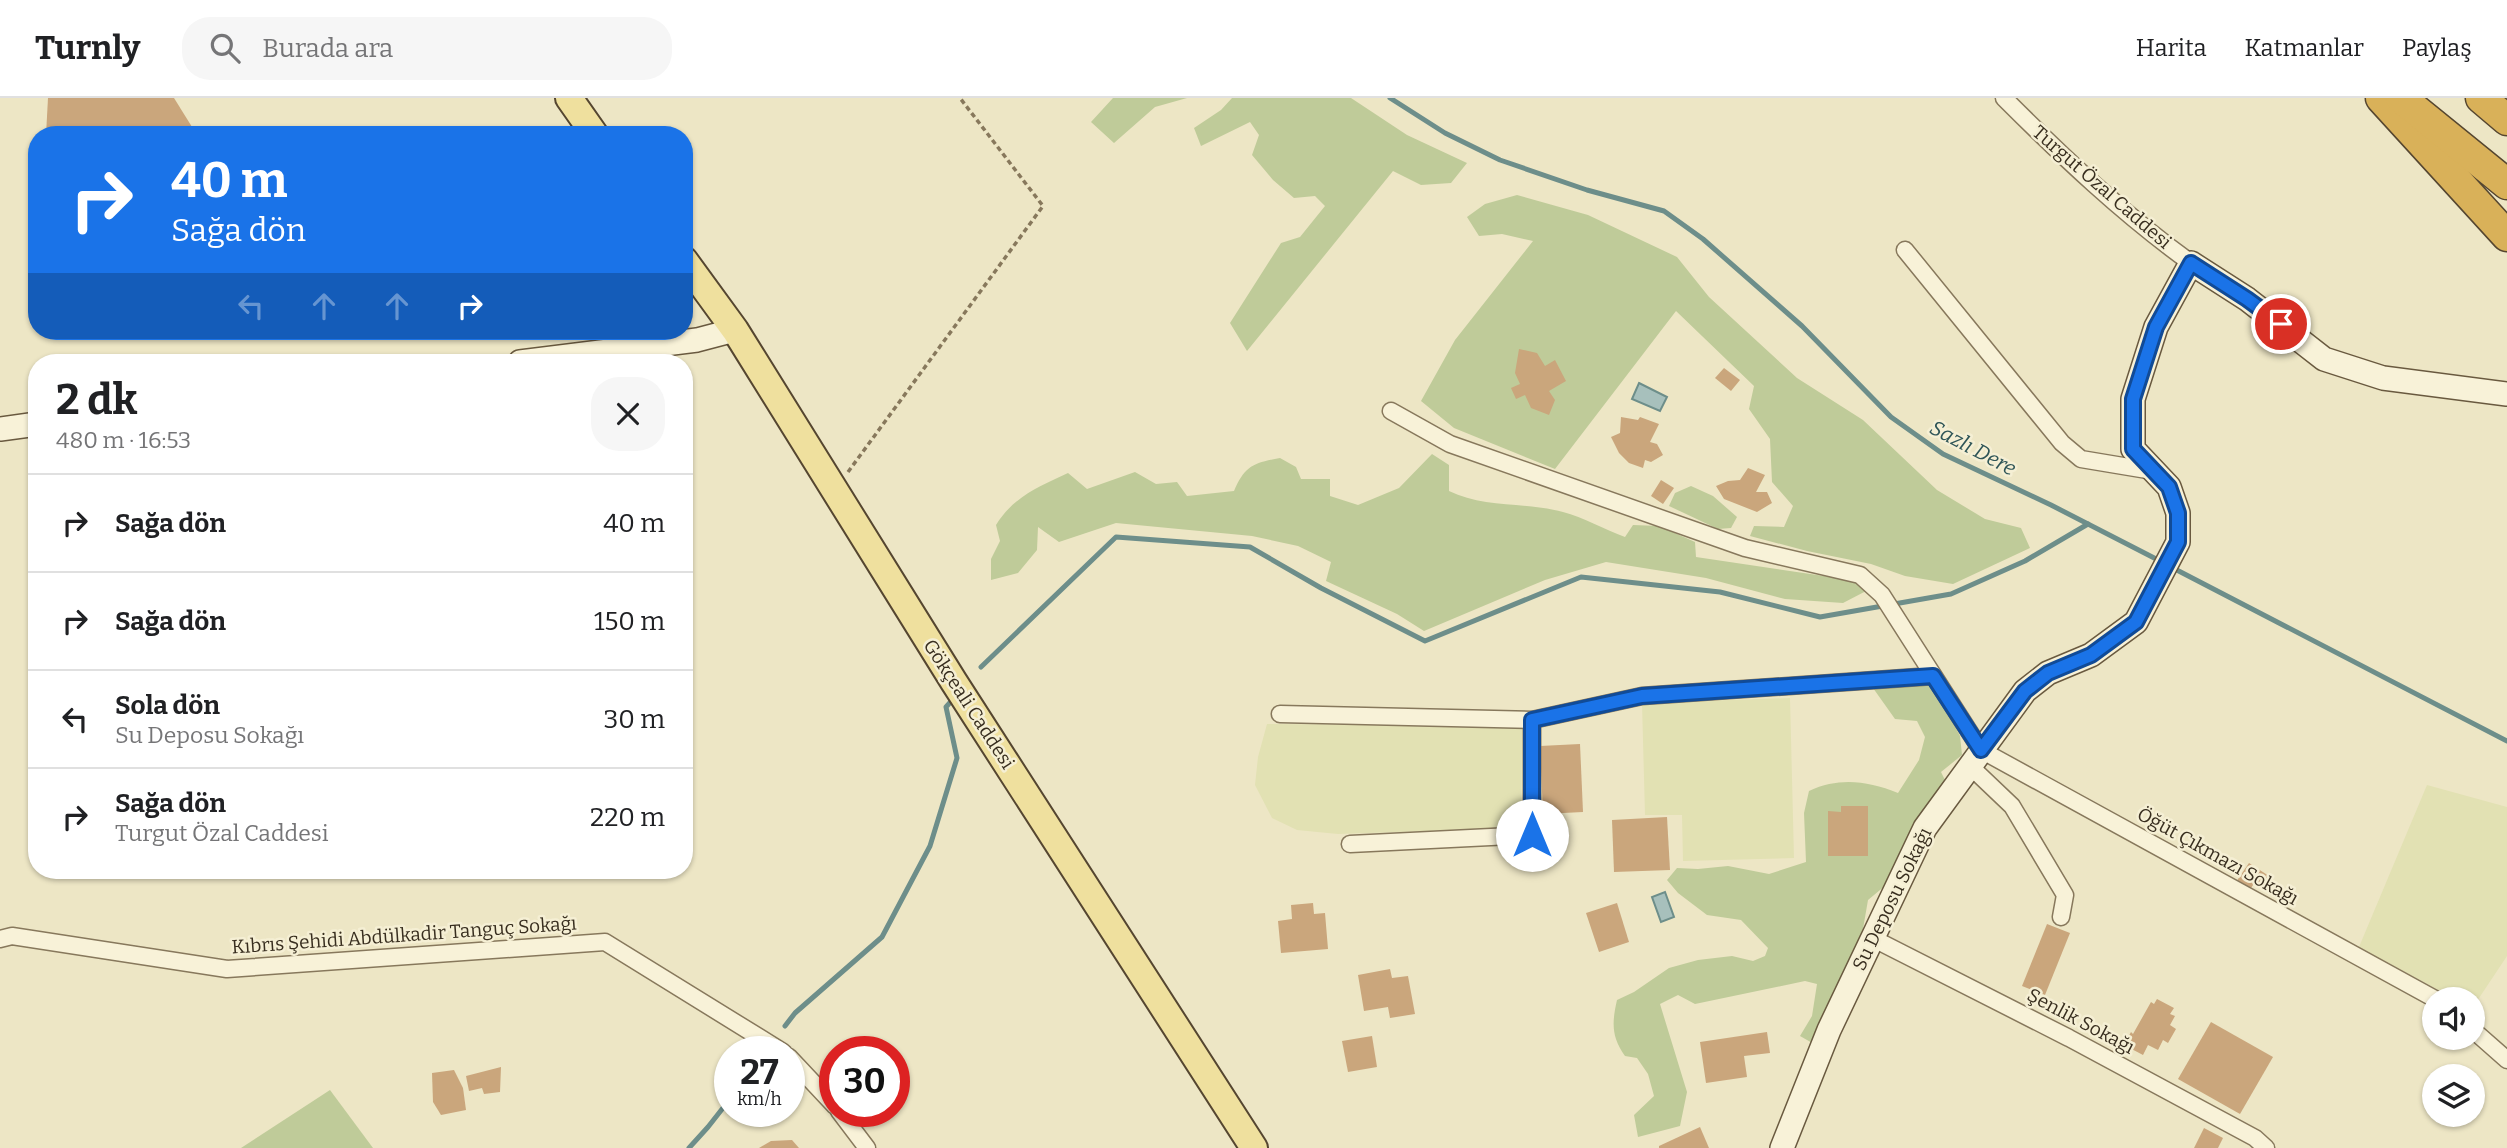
<!DOCTYPE html>
<html lang="tr">
<meta charset="utf-8">
<style>
body{margin:0;font-family:Bitter,serif;background:#f6f6f6;color:#202124;height:100vh;display:flex;flex-direction:column;font-size:26px;white-space:nowrap}
*{box-sizing:border-box;margin:0}
p{font-size:23px;color:#757577}
.icon{flex:none;width:38px;height:38px;fill:none;stroke:currentColor;stroke-width:2;stroke-linecap:round;stroke-linejoin:round}
.map{position:relative;flex:1;overflow:hidden}
.drawer{position:absolute;left:28px;top:256px;width:665px;height:525px;display:flex;flex-direction:column;background:#fff;border-radius:28px;box-shadow:0 2px 5px #0004}
.drawer>*{flex:none}
.hud{position:absolute;left:28px;top:28px;width:665px;height:214px;border-radius:28px;box-shadow:0 2px 5px #0004;background:#1a73e8;color:#fff;overflow:hidden}
.tools{position:absolute;left:2422px;top:889px;display:grid;gap:14px}
.tools a{display:grid;place-items:center;width:63px;height:63px;border-radius:50%;background:#fff;box-shadow:0 2px 5px #0004;font-size:35px}
.speed{position:absolute;left:714px;top:938px;display:flex;gap:14px;font-size:35px;font-weight:700;text-align:center}
.speed>*{display:grid;place-content:center;width:91px;height:91px;border-radius:50%;background:#fff;box-shadow:0 2px 5px #0004;line-height:1}
.speed small{font-size:18px;font-weight:400}
.speed .limit{border:10px solid #d22;background:#fff;color:#111}
.pin{position:absolute;display:grid;place-items:center;width:60px;height:60px;color:#fff;margin:-30px;border:4px solid #fff;border-radius:50%;box-shadow:0 2px 7px #0007}
.me{position:absolute;width:77px;margin:-38px;rotate:0deg;stroke-linejoin:round;filter:drop-shadow(0 0 5px #0008)}
.turn{display:flex;align-items:center;gap:24px;height:147px;padding:0 28px;font-size:32px}
.turn .icon{width:91px;height:91px;stroke-width:2.5}
.turn b{display:block;font-size:49px;line-height:60px}
.lanes{display:flex;align-items:center;height:66px;padding:0 28px;background:#0003;justify-content:center;gap:35px;direction:ltr}
.lanes .off{opacity:.35}
.round{display:grid;place-items:center;flex:none;width:74px;height:74px;border-radius:28px;background:#f6f6f6}
.head{display:flex;align-items:center;justify-content:space-between;height:119px;padding:0 28px}
h1{font-size:42px;font-weight:700;line-height:52px}
ul{padding:0;list-style:none}
li{display:flex;align-items:center;gap:21px;height:98px;padding:0 28px;border-top:2px solid #e0e0e0}
li div{flex:1}
li b{display:block;font-size:26px}
li em{font-style:normal}
header{display:flex;align-items:center;gap:42px;box-sizing:border-box;height:98px;padding:0 35px;background:#fff;border-bottom:2px solid #e0e0e0}
header strong{font-size:33px}
nav{display:flex;gap:38px;margin-inline-start:auto;font-size:24px}
.search{width:490px;height:63px;background:#f6f6f6;display:flex;align-items:center;gap:18px;box-sizing:border-box;padding:0 24px;border-radius:28px;color:#757577;font-size:26px}
.map>svg:first-child{display:block}
.farmland{fill:#e2e1b3}
.green{fill:#bfcb99}
.water{fill:#a7c0bc;stroke:#6d8e8a;stroke-width:2}
.lines{fill:none;stroke-linecap:round;stroke-linejoin:round}
.stream{stroke:#6d8e8a;stroke-width:5}
.building{fill:#caa67c}
.street-casing{stroke:#87785c;stroke-width:19}
.secondary-casing{stroke:#69593f;stroke-width:26}
.primary-casing{stroke:#554630;stroke-width:30}
.highway-casing{stroke:#554630;stroke-width:33}
.path{stroke:#87785c;stroke-width:3.5;stroke-dasharray:5 3.5;stroke-linecap:butt}
.street{stroke:#f8f2d8;stroke-width:16}
.secondary{stroke:#f8f2d8;stroke-width:23}
.primary{stroke:#efe09e;stroke-width:26}
.highway{stroke:#d9b159;stroke-width:30}
.route-casing{stroke:#114b97;stroke-width:18}
.route{stroke:#1a73e8;stroke-width:12}
.labels{text-anchor:middle;dominant-baseline:central;stroke-width:5;stroke-linejoin:round;paint-order:stroke}
.street-label{font-size:19px;fill:#382e1f;stroke:#f5efd4}
.water-label{font-size:21px;font-style:italic;fill:#2f5557;stroke:#f5efd4}
</style>
<header>
<strong>Turnly</strong>
<div class="search"><svg class="icon" aria-label="search" viewBox="0 0 24 24"><circle cx="10" cy="10" r="6"/><path d="M15 15l6 6"/></svg>Burada ara</div>
<nav><a>Harita</a><a>Katmanlar</a><a>Paylaş</a></nav>
</header>
<div class="map">
<svg width="2507" height="1050" viewBox="0 0 2507 1050">
<rect width="100%" height="100%" fill="#ede6c5"/>
<g class="farmland">
<polygon points="1790,600 1794,760 1683,763 1682,717 1645,717 1642,605"/>
<polygon points="1267,626 1522,628 1521,730 1338,736 1297,732 1272,720 1255,687 1258,659"/>
<polygon points="2427,687 2507,709 2507,858 2473,909 2473,901 2455,901 2359,849"/>
</g>
<g class="green">
<polygon points="1113,0 1187,0 1155,9 1114,45 1091,24"/>
<polygon points="1232,0 1351,0 1407,37 1467,65 1451,85 1421,87 1393,73 1247,253 1230,225 1281,145 1300,139 1325,108 1315,98 1294,100 1273,82 1252,57 1259,37 1250,24 1201,48 1194,30 1221,12"/>
<polygon points="1517,97 1588,117 1677,159 1709,199 1797,280 1863,322 1937,392 1985,421 2021,430 2030,450 1953,486 1905,478 1871,466 1807,453 1750,438 1754,428 1784,429 1793,408 1772,384 1770,341 1749,311 1754,288 1676,213 1555,371 1454,330 1421,303 1455,242 1533,143 1502,136 1479,138 1467,119 1485,106"/>
<path d="M1432 356 1449 367V393C1483 410 1526 404 1563 414 1583 419 1605 432 1625 439L1633 427 1659 428 1695 444 1696 459 1851 482 1868 492 1843 505 1785 501 1706 480 1606 464 1545 482 1424 533 1397 516 1326 483 1331 464 1298 448 1252 438 1116 425 1059 444 1038 429 1037 452 1018 475 991 482V461L1000 443 996 427C1013 399 1040 388 1068 375L1087 391 1135 374 1156 386 1177 384 1187 398 1234 393C1245 368 1253 365 1280 360L1296 369 1301 381H1330V398L1358 407 1399 390Z"/>
<polygon points="1691,388 1713,398 1737,419 1731,430 1718,431 1669,408 1675,395"/>
<path d="M1912 579 1936 591 1960 638 1962 657 1941 674 1947 686 1892 782 1868 802 1863 831 1844 873 1831 912 1814 946 1800 938 1812 918 1817 886 1805 883 1695 906 1678 897 1660 906 1687 994 1680 1028 1638 1039 1634 1017 1654 998 1648 976 1637 960 1625 958C1611 939 1612 924 1617 902L1634 894 1669 870 1698 862 1732 858 1753 863 1765 858 1768 850 1741 822 1707 817 1678 795 1667 782 1677 770 1698 771 1728 768 1769 776 1806 764 1804 715 1809 693C1840 679 1867 683 1898 695L1919 662 1925 639 1917 623 1895 621 1873 590Z"/>
<polygon points="330,992 373,1050 241,1050"/>
</g>
<g class="water">
<polygon points="1639,285 1667,299 1660,313 1632,301"/>
<polygon points="1665,794 1674,819 1661,824 1652,799"/>
</g>
<g class="lines">
<g class="stream">
<polyline points="1390,0 1445,35 1500,62 1587,92 1664,113 1703,141 1802,228 1891,319 1943,356 2051,407 2162,464"/>
<polyline points="2171,469 2507,643"/>
<polyline points="981,569 1116,439 1250,449 1321,490 1425,543 1581,479 1720,494 1820,519 1951,496 2025,463 2088,426"/>
<polyline points="785,928 795,915 882,839 930,748 957,660 946,609 955,599"/>
<polyline points="689,1050 708,1029 730,1001"/>
</g>
</g>
<g class="building">
<polygon points="48,0 174,0 197,37 46,37"/>
<polygon points="1519,251 1537,255 1545,268 1555,262 1566,283 1549,293 1555,302 1549,317 1531,310 1525,297 1516,301 1511,290 1520,286 1515,275"/>
<polygon points="1724,270 1740,282 1731,293 1715,280"/>
<polygon points="1621,319 1638,322 1640,319 1659,326 1650,344 1657,346 1663,357 1651,364 1645,362 1643,370 1629,365 1619,355 1611,339 1620,335"/>
<polygon points="1748,370 1765,377 1756,394 1767,394 1772,405 1757,414 1724,401 1716,388 1728,383 1740,382"/>
<polygon points="1661,382 1674,390 1663,406 1651,398"/>
<polygon points="1580,646 1583,714 1543,716 1540,648"/>
<polygon points="1841,708 1868,708 1868,758 1828,758 1828,713 1841,714"/>
<polygon points="1667,719 1670,772 1614,774 1612,722"/>
<polygon points="2249,765 2269,778 2262,789 2255,784 2249,793 2236,784"/>
<polygon points="1313,805 1314,816 1325,815 1328,851 1281,855 1278,823 1292,821 1291,807"/>
<polygon points="1617,805 1629,844 1599,854 1586,815"/>
<polygon points="2047,826 2070,835 2045,897 2022,888"/>
<polygon points="1390,871 1392,880 1408,878 1415,916 1390,920 1388,909 1364,913 1358,877"/>
<polygon points="2157,901 2174,910 2170,916 2175,918 2170,927 2176,931 2168,945 2163,942 2158,952 2148,947 2143,957 2124,947 2131,934 2133,936 2151,904 2154,906"/>
<polygon points="2211,924 2273,959 2240,1016 2178,981"/>
<polygon points="1767,934 1770,955 1744,958 1747,979 1706,985 1700,944"/>
<polygon points="1372,938 1377,969 1348,974 1342,943"/>
<polygon points="501,969 500,994 484,996 482,990 469,993 466,978"/>
<polygon points="454,972 463,990 466,1012 441,1017 433,1004 432,975"/>
<polygon points="1700,1029 1709,1050 1659,1050 1659,1048"/>
<polygon points="2204,1030 2223,1040 2218,1050 2194,1050"/>
<polygon points="792,1042 799,1050 759,1050 771,1043"/>
</g>
<g class="lines">
<g class="street-casing">
<g id="street">
<path d="M2004 0C2063 59 2123 116 2191 165"/>
<polyline points="1905,152 2062,345 2081,361 2153,373"/>
<polyline points="1391,313 1450,346 1745,450 1860,477 1882,497 1981,652 2435,901"/>
<polyline points="1280,616 1532,622 1642,598 1933,578"/>
<polyline points="1970,668 2012,708 2065,797 2061,819"/>
<polyline points="1350,746 1532,737 1532,622"/>
<polyline points="1872,840 2069,940 2255,1040 2266,1050"/>
<polyline points="0,841 12,838 227,871 605,844 783,954"/>
<polyline points="2473,932 2507,962"/>
<polyline points="789,959 835,1008"/>
<polyline points="839,1013 867,1050"/>
</g>
</g>
<g class="secondary-casing">
<g id="secondary">
<polyline points="520,264 697,242 735,232"/>
<polyline points="0,331 37,326"/>
<polyline points="1782,1050 1829,932 1925,730 2025,593 2048,575 2091,557 2136,524 2178,444 2178,415 2169,389 2133,351 2133,301 2156,229 2191,165 2247,201 2324,261 2383,280 2507,296"/>
</g>
</g>
<g class="primary-casing">
<g id="primary">
<polyline points="569,0 595,37"/>
<polyline points="684,162 735,232 954,584 1254,1050"/>
</g>
</g>
<g class="highway-casing">
<g id="highway">
<polyline points="2381,0 2507,138"/>
<polyline points="2401,0 2507,86"/>
<polyline points="2481,0 2507,22"/>
</g>
</g>
<polyline class="path" points="848,374 1043,108 960,0"/>
<use href="#street" class="street"/>
<use href="#secondary" class="secondary"/>
<use href="#primary" class="primary"/>
<use href="#highway" class="highway"/>
</g>
<g class="lines">
<g class="route-casing">
<polyline id="route" points="1532,737 1532,622 1642,598 1933,578 1981,652 2025,593 2048,575 2091,557 2136,524 2178,444 2178,415 2169,389 2133,351 2133,301 2156,229 2191,165 2247,201 2281,226"/>
</g>
<use href="#route" class="route"/>
</g>
<g class="labels">
<g class="street-label">
<text transform="translate(2102 89) rotate(41)">Turgut Özal Caddesi</text>
<text transform="translate(969 606) rotate(57)">Gökçeali Caddesi</text>
<text transform="translate(2218 758) rotate(29)">Öğüt Çıkmazı Sokağı</text>
<text transform="translate(1892 801) rotate(-64)">Su Deposu Sokağı</text>
<text transform="translate(404 837) rotate(-4)">Kıbrıs Şehidi Abdülkadir Tanguç Sokağı</text>
<text transform="translate(2081 923) rotate(28)">Şenlik Sokağı</text>
</g>
<g class="water-label">
<text transform="translate(1973 350) rotate(28)">Sazlı Dere</text>
</g>
</g>
</svg>
<div class="tools">
<a><svg class="icon" aria-label="sound" viewBox="0 0 24 24"><path d="M4 9h4l5-4v14l-5-4H4zM17 9q2 3 0 6"/></svg></a>
<a><svg class="icon" aria-label="layers" viewBox="0 0 24 24"><path d="M12 4l9 5-9 5-9-5zM3 14l9 5 9-5"/></svg></a>
</div>
<div class="speed"><div>27<small>km/h</small></div><div class="limit">30</div></div>
<div class="pin" style="left:2281px;top:226px;background:#d93025"><svg class="icon" aria-label="arrive" viewBox="0 0 24 24"><path d="M6 21V4h12l-3 4 3 4H6"/></svg></div>
<svg class="me" style="left:1532px;top:737px" viewBox="-20 -20 40 40"><circle r="19" fill="#fff"/><path d="M0-13L10 11 0 6-10 11z" fill="#1a73e8"/></svg>
<div class="hud">
<div class="turn"><svg class="icon" aria-label="right" viewBox="0 0 24 24"><path d="M7 20v-9h11M14 6l5 5-5 5"/></svg><div><b>40 m</b>Sağa dön</div></div>
<div class="lanes"><svg class="icon off" aria-label="left" viewBox="0 0 24 24"><path d="M17 20v-9H6M10 6l-5 5 5 5"/></svg><svg class="icon off" aria-label="ahead" viewBox="0 0 24 24"><path d="M12 20V5M6 11l6-6 6 6"/></svg><svg class="icon off" aria-label="ahead" viewBox="0 0 24 24"><path d="M12 20V5M6 11l6-6 6 6"/></svg><svg class="icon" aria-label="right" viewBox="0 0 24 24"><path d="M7 20v-9h11M14 6l5 5-5 5"/></svg></div>
</div>
<section class="drawer">
<div class="head"><div><h1>2 dk</h1><p>480 m · 16:53</p></div><a class="round"><svg class="icon" aria-label="close" viewBox="0 0 24 24"><path d="M6 6l12 12M18 6L6 18"/></svg></a></div>
<ul>
<li><svg class="icon" aria-label="right" viewBox="0 0 24 24"><path d="M7 20v-9h11M14 6l5 5-5 5"/></svg><div><b>Sağa dön</b></div><em>40 m</em></li>
<li><svg class="icon" aria-label="right" viewBox="0 0 24 24"><path d="M7 20v-9h11M14 6l5 5-5 5"/></svg><div><b>Sağa dön</b></div><em>150 m</em></li>
<li><svg class="icon" aria-label="left" viewBox="0 0 24 24"><path d="M17 20v-9H6M10 6l-5 5 5 5"/></svg><div><b>Sola dön</b><p>Su Deposu Sokağı</p></div><em>30 m</em></li>
<li><svg class="icon" aria-label="right" viewBox="0 0 24 24"><path d="M7 20v-9h11M14 6l5 5-5 5"/></svg><div><b>Sağa dön</b><p>Turgut Özal Caddesi</p></div><em>220 m</em></li>
</ul>
</section>
</div>
